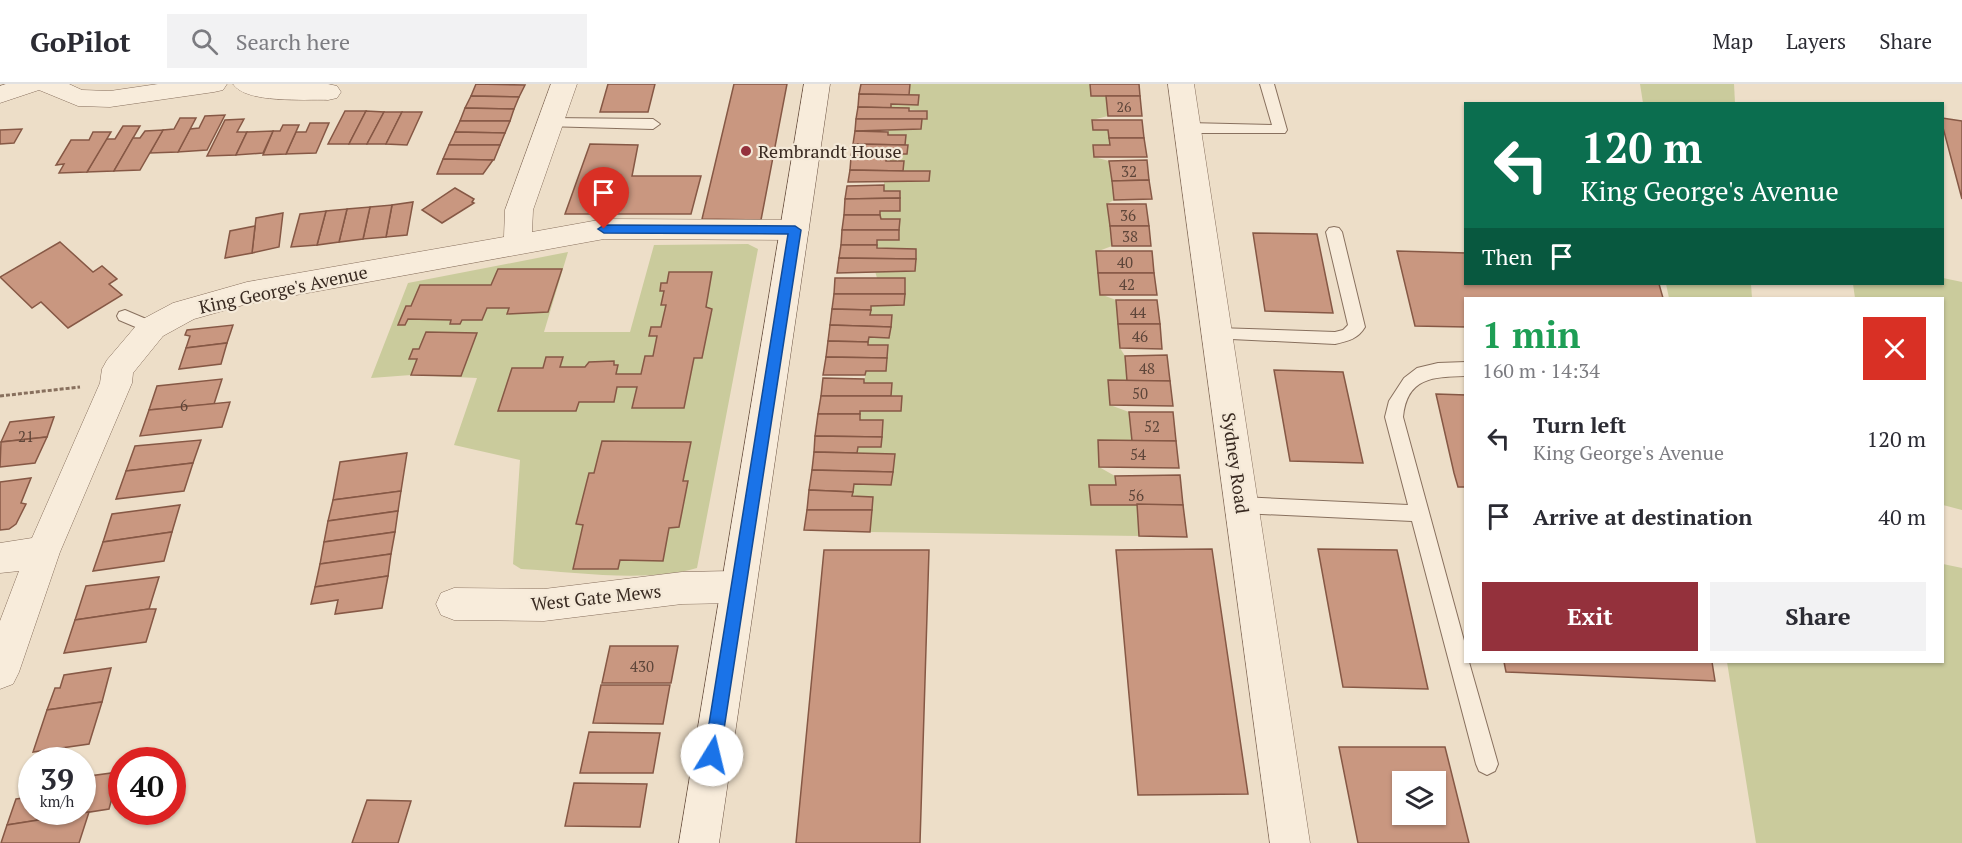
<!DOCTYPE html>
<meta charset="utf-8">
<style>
body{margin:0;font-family:"PT Serif",serif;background:#f2f2f3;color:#2b2b33;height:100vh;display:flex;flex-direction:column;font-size:22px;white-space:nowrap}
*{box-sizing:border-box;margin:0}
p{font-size:20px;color:#7c7c81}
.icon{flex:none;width:33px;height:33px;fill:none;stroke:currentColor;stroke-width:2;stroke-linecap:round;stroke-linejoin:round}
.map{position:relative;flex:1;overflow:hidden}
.panel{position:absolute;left:1464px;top:213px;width:480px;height:366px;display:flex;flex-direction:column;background:#fff;border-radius:0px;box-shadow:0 2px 4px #0004}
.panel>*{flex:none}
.banner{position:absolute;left:1464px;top:18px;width:480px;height:183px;border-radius:0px;box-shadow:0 2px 4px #0004;background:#0b6e4f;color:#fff;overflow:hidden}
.buttons{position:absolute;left:1392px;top:687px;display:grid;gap:12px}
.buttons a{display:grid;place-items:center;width:54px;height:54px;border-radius:0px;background:#fff;box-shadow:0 2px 4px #0004;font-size:30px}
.speed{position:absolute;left:18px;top:663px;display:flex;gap:12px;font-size:30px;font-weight:700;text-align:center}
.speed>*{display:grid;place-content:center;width:78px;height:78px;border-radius:50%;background:#fff;box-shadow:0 2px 4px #0004;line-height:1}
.speed small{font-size:15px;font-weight:400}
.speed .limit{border:9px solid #d22;background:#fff;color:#111}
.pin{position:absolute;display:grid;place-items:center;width:51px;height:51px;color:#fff;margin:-62px -26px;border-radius:50% 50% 50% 0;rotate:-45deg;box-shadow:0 0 6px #0007}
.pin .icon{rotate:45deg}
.me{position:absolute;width:66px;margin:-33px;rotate:9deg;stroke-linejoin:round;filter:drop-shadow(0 0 4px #0008)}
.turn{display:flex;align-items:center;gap:21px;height:126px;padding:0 18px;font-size:27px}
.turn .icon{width:78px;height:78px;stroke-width:2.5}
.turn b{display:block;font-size:42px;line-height:51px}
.then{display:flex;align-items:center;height:57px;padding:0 18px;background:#0003;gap:12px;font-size:22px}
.round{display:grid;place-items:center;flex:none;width:63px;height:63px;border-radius:0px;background:#f2f2f3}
.summary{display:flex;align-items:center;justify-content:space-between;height:102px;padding:0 18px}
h1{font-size:36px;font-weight:700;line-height:45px;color:#1e9e55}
.cta{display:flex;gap:12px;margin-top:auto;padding:12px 18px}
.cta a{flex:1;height:69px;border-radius:0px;background:#94313c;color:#fff;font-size:24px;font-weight:700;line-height:69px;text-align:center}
.cta a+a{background:#f2f2f3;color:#2b2b33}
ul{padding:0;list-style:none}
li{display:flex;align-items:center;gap:18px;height:78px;padding:0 18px}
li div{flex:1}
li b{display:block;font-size:22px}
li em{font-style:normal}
header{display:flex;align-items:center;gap:36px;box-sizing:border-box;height:84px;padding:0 30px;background:#fff;border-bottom:2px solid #e1e1e2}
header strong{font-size:28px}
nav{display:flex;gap:33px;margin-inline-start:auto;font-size:21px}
.search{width:420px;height:54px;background:#f2f2f3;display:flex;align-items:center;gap:15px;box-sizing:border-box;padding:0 21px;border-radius:0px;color:#7c7c81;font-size:22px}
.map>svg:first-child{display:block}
.green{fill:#cacb9c}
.building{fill:#c99780;stroke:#865845;stroke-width:1.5;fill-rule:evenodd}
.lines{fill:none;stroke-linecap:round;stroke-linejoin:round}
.lane-casing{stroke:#88705e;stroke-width:2}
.street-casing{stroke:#88705e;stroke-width:1}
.secondary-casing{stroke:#6a5141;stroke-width:1}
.path{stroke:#88705e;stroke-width:3;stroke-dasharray:4 2;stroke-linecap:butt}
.lane{fill:#f8ecdb;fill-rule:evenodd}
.street{fill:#f8ecdb;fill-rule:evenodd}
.secondary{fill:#f8ecdb;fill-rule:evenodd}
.route{fill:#1a73e8;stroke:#114b97;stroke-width:1.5}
.poi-dot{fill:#94313c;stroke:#f4e9d8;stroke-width:2}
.labels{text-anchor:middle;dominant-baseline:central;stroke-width:4.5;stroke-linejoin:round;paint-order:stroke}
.far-number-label{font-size:14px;fill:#5d4539}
.number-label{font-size:15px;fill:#5d4539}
.poi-label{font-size:18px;fill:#392a21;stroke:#f4e9d8;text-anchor:start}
.street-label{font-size:18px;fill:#392a21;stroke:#f4e9d8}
</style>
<header>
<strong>GoPilot</strong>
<div class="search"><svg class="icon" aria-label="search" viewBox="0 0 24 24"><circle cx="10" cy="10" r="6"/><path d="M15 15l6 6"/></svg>Search here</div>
<nav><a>Map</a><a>Layers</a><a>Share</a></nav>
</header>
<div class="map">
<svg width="1962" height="759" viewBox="0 0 1962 759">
<rect width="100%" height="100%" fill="#eddec8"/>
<g class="green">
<polygon points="910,0 1090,0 1091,12 1106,12 1108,32 1092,36 1093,46 1108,46 1110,61 1093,61 1094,73 1109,77 1114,116 1107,120 1112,162 1096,168 1100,210 1116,216 1120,264 1125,272 1127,297 1108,297 1110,321 1129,328 1132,357 1098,356 1099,383 1115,392 1116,401 1089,401 1091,421 1137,420 1139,452 870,448 873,413 852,412 854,400 891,400 894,370 857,369 858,363 881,363 883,336 860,336 860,327 901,327 902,312 891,312 891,300 864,299 866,287 886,287 888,262 868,261 869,253 889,254 892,231 870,231 871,222 904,221 905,194 877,194 875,187 915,187 916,165 877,164 877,156 899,156 900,135 881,135 880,127 900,127 900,107 884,107 884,97 929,97 930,87 903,87 886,77 886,70 908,61 905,61 906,52 888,51 888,44 927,35 927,27 891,24 891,20 918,20 919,12 909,11"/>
<polygon points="1640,0 1734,0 1735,19 1643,19"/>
<path d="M748 160 758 165 697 484C645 499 576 488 521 485L513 480 520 376 454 361 477 294 411 291 371 294 408 199 568 168 544 248H630L654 161Z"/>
<polygon points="1943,194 1962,198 1962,426 1943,421 1942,214 1855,214 1853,200 1942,200"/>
<polygon points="1666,200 1751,200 1752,214 1669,214"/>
<polygon points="1943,480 1962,484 1962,759 1756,759 1727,578 1942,578"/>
</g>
<g class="building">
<polygon points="476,0 525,1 519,13 471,12"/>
<polygon points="608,0 655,0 648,28 600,28"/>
<polygon points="734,0 787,0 761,136 702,135"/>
<polygon points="861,0 910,0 909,11 859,10"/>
<polygon points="1090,0 1139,0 1140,12 1091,12"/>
<polygon points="859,10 919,11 918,21 891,20 891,24 858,23"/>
<polygon points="471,12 519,13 514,25 465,24"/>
<polygon points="1106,12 1140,12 1142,32 1108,32"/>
<polygon points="858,23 909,24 909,27 927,27 927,35 856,35"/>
<polygon points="465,24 514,25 510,37 460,37"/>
<polygon points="345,27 366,27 349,60 328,60"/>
<polygon points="366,27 384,28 367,60 349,60"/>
<polygon points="384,28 402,28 386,60 367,60"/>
<polygon points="402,28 422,28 407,61 386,60"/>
<polygon points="225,31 207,66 178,68 190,45 199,44 205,32"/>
<polygon points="180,34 196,34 178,68 150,69 163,46 174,45"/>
<polygon points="1942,34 1962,37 1962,115 1942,40"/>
<polygon points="244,35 237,48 247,48 236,71 207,72 225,36"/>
<polygon points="856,35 922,35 921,45 855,47"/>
<polygon points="1092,36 1142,36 1144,54 1109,54 1108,46 1093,46"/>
<polygon points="460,37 510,37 505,49 455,48"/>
<polygon points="310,39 329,39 316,69 286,70 296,48 306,48"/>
<polygon points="283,41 299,41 286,70 263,71 273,47 280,47"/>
<polygon points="123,42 140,42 114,87 87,88 106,55 115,55"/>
<polygon points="22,45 14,59 0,60 0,46"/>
<polygon points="163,46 140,86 114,87 133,54 140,54 145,47"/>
<polygon points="273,47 263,69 236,71 247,48"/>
<polygon points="855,47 888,48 888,51 906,51 905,61 853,60"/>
<polygon points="93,48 111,48 87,88 59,89 64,80 56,81 71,56 89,56"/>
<polygon points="455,48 505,49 500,61 449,61"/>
<polygon points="1109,54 1144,54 1147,73 1094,73 1093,61 1110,61"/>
<polygon points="590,60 638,61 632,92 701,92 691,130 565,130"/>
<polygon points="853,60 905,61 908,61 907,70 886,70 886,73 851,73"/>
<polygon points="449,61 500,61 494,76 443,75"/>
<polygon points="851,73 886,73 886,77 904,77 903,87 850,86"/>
<polygon points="443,75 490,76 493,76 483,90 437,90"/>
<polygon points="1147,76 1149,96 1112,97 1109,77"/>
<polygon points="850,86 903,87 930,87 929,97 848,98"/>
<polygon points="1149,96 1152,115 1114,116 1112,97"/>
<polygon points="884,101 884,107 900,107 900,114 845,115 847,102"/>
<polygon points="455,104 474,115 472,118 474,119 442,139 422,126"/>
<polygon points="900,114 900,127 880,127 880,131 844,131 845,115"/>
<polygon points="413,118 407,151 386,153 392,121"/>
<polygon points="1107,120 1146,120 1149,142 1110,142"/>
<polygon points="392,121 386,153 363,155 370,123"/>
<polygon points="370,123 363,155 339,158 347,125"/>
<polygon points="347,125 339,158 317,161 326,127"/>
<polygon points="326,127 317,161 291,163 300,130"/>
<polygon points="283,129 279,163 252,169 256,134"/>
<polygon points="844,131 880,131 881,135 900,135 899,146 842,146"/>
<polygon points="255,142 252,169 225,174 230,147"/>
<polygon points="1110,142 1149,142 1151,162 1112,162"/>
<polygon points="842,146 899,146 899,156 877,156 877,161 841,161"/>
<polygon points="1253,149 1317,150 1333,229 1265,227"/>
<polygon points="60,158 93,188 102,182 117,195 109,200 122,211 68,244 41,218 32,224 0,193"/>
<polygon points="841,161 877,161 877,164 916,165 916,175 839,174"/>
<polygon points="1096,167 1152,167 1154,189 1098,189"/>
<polygon points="1397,167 1466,169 1466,200 1659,200 1663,214 1466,214 1466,243 1415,242"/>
<polygon points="839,174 916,175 915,187 837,189"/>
<polygon points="498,185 562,185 548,228 507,230 509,224 487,224 482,236 462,236 460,240 450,240 451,236 408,235 405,241 398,241 406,222 411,222 420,201 491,201"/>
<polygon points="669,188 712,188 706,223 712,225 702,274 694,274 684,324 632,324 637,303 617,303 614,318 579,318 576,327 498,327 512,284 543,284 546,273 563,273 560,283 585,283 589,278 614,277 614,281 618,281 616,290 641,290 645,272 653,272 657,252 649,252 651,243 661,243 666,221 661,221 664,207 660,207 661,199 667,199"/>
<polygon points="1098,189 1154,189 1157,211 1100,211"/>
<polygon points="835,194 905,194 905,210 834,210"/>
<polygon points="834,210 905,210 904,221 871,222 871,226 832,225"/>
<polygon points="1116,216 1157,216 1160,240 1118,240"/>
<polygon points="832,225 871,226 870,231 892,231 891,243 830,241"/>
<polygon points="1118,240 1160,240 1162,265 1120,264"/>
<polygon points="233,241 227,259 186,264 190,252 185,251 187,246"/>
<polygon points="830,241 891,243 889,254 869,253 868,258 828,257"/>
<polygon points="426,248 477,249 461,292 411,291 417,275 409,275 413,265 419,265"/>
<polygon points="828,257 868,258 868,261 888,261 887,274 826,273"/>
<polygon points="227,259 221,280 179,285 186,264"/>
<polygon points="1167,271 1170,297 1127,297 1125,272"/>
<polygon points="826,273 887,274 886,287 866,287 865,291 823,291"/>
<polygon points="1274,286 1343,288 1363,379 1290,377"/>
<polygon points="823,294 864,295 864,299 892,299 891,312 821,312"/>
<polygon points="222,295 214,320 149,326 157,302"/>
<polygon points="1108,296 1170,297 1173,322 1110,321"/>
<polygon points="1436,310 1466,311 1466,403 1458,403 1454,389"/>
<polygon points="821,312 902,312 901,327 860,327 860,330 818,330"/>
<polygon points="230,318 222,343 140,352 149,326"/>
<polygon points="1129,328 1173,328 1176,357 1132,357"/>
<polygon points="818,330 860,330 860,336 883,336 882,353 815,352"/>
<polygon points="54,333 47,353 1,358 10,338"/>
<polygon points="815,352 882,353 881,363 858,363 857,369 814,368"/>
<polygon points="47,353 35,379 0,383 1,358"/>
<polygon points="201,356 193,379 126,387 135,362"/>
<polygon points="1098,356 1176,357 1179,384 1099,383"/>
<polygon points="602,357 691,358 683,397 688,397 679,443 669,444 663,477 620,476 618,485 573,485 583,441 576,440 589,389 594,389"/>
<polygon points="814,368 895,370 893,388 812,386"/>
<polygon points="407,369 401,407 333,416 340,378"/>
<polygon points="193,379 184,407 116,415 126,387"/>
<polygon points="812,386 893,388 891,401 854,400 853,408 809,406"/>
<polygon points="1180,391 1183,421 1091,421 1089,401 1116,401 1115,392"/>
<polygon points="31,394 21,419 26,420 16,440 9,445 0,446 0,398"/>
<polygon points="809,406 853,408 852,412 873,413 872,426 807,426"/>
<polygon points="401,407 398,427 328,437 333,416"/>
<polygon points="1137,420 1183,421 1187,453 1139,452"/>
<polygon points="180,421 172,448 103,458 112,430"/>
<polygon points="807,426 872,426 870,448 804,446"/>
<polygon points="398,427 395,448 324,458 328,437"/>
<polygon points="172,448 164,477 93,487 103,458"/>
<polygon points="395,448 391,470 320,480 324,458"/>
<polygon points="1212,465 1248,710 1138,711 1116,466"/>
<polygon points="1318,465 1397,466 1428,605 1343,603"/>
<polygon points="824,466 929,466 920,759 796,759"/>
<polygon points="391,470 388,492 315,503 320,480"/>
<polygon points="388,492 382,524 335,530 338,516 311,520 315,503"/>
<polygon points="159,493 149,525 75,536 86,502"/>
<polygon points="149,525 156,525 146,558 64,569 75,536"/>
<polygon points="610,562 678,562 671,599 602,599"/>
<polygon points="1504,578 1712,578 1715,597 1506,588"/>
<polygon points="111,584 102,618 47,626 55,604 60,604 64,591"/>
<polygon points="601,601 670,601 663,640 593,639"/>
<polygon points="102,618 89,660 33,668 47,626"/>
<polygon points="589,648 660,649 653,689 580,689"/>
<path d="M1339 663H1445L1469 759H1358ZM1402 698H1436V730H1402Z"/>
<polygon points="119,688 109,725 7,741 16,715 23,714 28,701 32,701 32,728 82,728 82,693"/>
<polygon points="574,699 647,700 640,743 565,742"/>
<polygon points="367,716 411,717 398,759 352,759"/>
<polygon points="89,728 79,759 1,759 7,741"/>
</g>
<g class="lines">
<g class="lane-casing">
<g id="lane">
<polygon points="1260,0 1274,0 1287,46 1285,49 1188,49 1181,44 1188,39 1272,41"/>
<polygon points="549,34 653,35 660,40 653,45 544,42 542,39"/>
<path d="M1334 143 1339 144 1342 148 1365 243C1358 255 1348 257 1335 260L1211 254 1209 250 1211 246 1217 244 1335 248 1343 246 1348 241 1326 148 1329 144Z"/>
<polygon points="125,226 158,240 160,244 158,248 152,250 119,236 117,232 119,228"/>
<path d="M1466 278V292C1433 293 1407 293 1403 333L1466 564V578H1469L1498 680 1495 687 1487 691 1479 687 1476 680 1412 437 1241 429 1234 427 1232 421 1234 415 1241 413 1408 421 1385 333 1389 317 1404 294 1417 284 1438 279Z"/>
</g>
</g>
<g class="street-casing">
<g id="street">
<polygon points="6,0 69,0 82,6 110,7 158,0 227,0 223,6 214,8 110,23 78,22 39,6 0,19 0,2"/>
<path d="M233 0H328L337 2 341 8 337 14 328 16C305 15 246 20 233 0Z"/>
<polygon points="551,0 577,0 533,126 532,148 604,135 795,136 805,139 809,146 805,153 795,156 604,155 247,220 194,235 163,252 133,289 132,299 60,468 19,588 13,600 0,605 0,537 19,487 0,489 0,459 32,454 100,299 102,285 107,276 141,236 173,219 247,198 504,153 505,126"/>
<polygon points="1168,0 1194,0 1310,759 1270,759"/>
<polygon points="737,487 750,492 755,503 750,514 737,519 682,520 544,537 454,536 441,531 436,520 441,509 454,504 544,505 682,488"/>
</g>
</g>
<g class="secondary-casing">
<polygon id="secondary" points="804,0 830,0 719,759 679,759"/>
</g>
<polyline class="path" points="0,312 80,303"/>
<use href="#lane" class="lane"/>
<use href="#street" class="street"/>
<use href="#secondary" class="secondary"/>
</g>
<polygon class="route" points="604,141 795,142 801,146 720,671 718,677 712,679 707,677 704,671 788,150 604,149 598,145"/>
<circle class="poi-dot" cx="746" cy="67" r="6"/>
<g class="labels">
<g class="far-number-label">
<text x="1124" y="22">26</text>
</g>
<g class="number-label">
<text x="1129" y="87">32</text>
<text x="1128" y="131">36</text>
<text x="1130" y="152">38</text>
<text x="1125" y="178">40</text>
<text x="1127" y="200">42</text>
<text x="1138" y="228">44</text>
<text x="1140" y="252">46</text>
<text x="1147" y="284">48</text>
<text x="1140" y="309">50</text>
<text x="184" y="321">6</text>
<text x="1152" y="342">52</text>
<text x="26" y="352">21</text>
<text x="1138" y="370">54</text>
<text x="1136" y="411">56</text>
<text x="642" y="582">430</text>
</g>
<g class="poi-label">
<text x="758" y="67">Rembrandt House</text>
</g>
<g class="street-label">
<text transform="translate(283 205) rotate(-12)">King George's Avenue</text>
<text transform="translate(1236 379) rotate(82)">Sydney Road</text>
<text transform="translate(596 513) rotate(-6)">West Gate Mews</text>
</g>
</g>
</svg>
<div class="buttons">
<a><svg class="icon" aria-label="layers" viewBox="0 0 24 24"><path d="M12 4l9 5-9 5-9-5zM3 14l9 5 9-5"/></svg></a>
</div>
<div class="speed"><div>39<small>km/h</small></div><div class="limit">40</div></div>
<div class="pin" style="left:604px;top:145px;background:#d93025"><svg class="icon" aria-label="arrive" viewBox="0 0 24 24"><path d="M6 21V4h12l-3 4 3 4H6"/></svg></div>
<svg class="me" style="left:712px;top:671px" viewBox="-20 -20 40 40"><circle r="19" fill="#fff"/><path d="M0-13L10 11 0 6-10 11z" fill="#1a73e8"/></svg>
<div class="banner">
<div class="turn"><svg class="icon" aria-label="left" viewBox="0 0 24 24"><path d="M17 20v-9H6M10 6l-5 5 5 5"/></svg><div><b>120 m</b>King George's Avenue</div></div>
<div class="then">Then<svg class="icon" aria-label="arrive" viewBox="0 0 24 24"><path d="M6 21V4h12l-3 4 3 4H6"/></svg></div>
</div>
<section class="panel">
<div class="summary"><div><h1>1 min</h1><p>160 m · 14:34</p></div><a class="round" style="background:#d93025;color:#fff"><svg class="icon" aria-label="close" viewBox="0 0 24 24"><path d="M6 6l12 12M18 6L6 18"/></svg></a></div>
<ul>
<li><svg class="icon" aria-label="left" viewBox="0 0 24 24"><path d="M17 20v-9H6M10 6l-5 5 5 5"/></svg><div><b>Turn left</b><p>King George's Avenue</p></div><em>120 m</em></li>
<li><svg class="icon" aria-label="arrive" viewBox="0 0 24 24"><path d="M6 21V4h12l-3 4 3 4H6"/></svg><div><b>Arrive at destination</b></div><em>40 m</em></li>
</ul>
<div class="cta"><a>Exit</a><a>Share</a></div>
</section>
</div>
